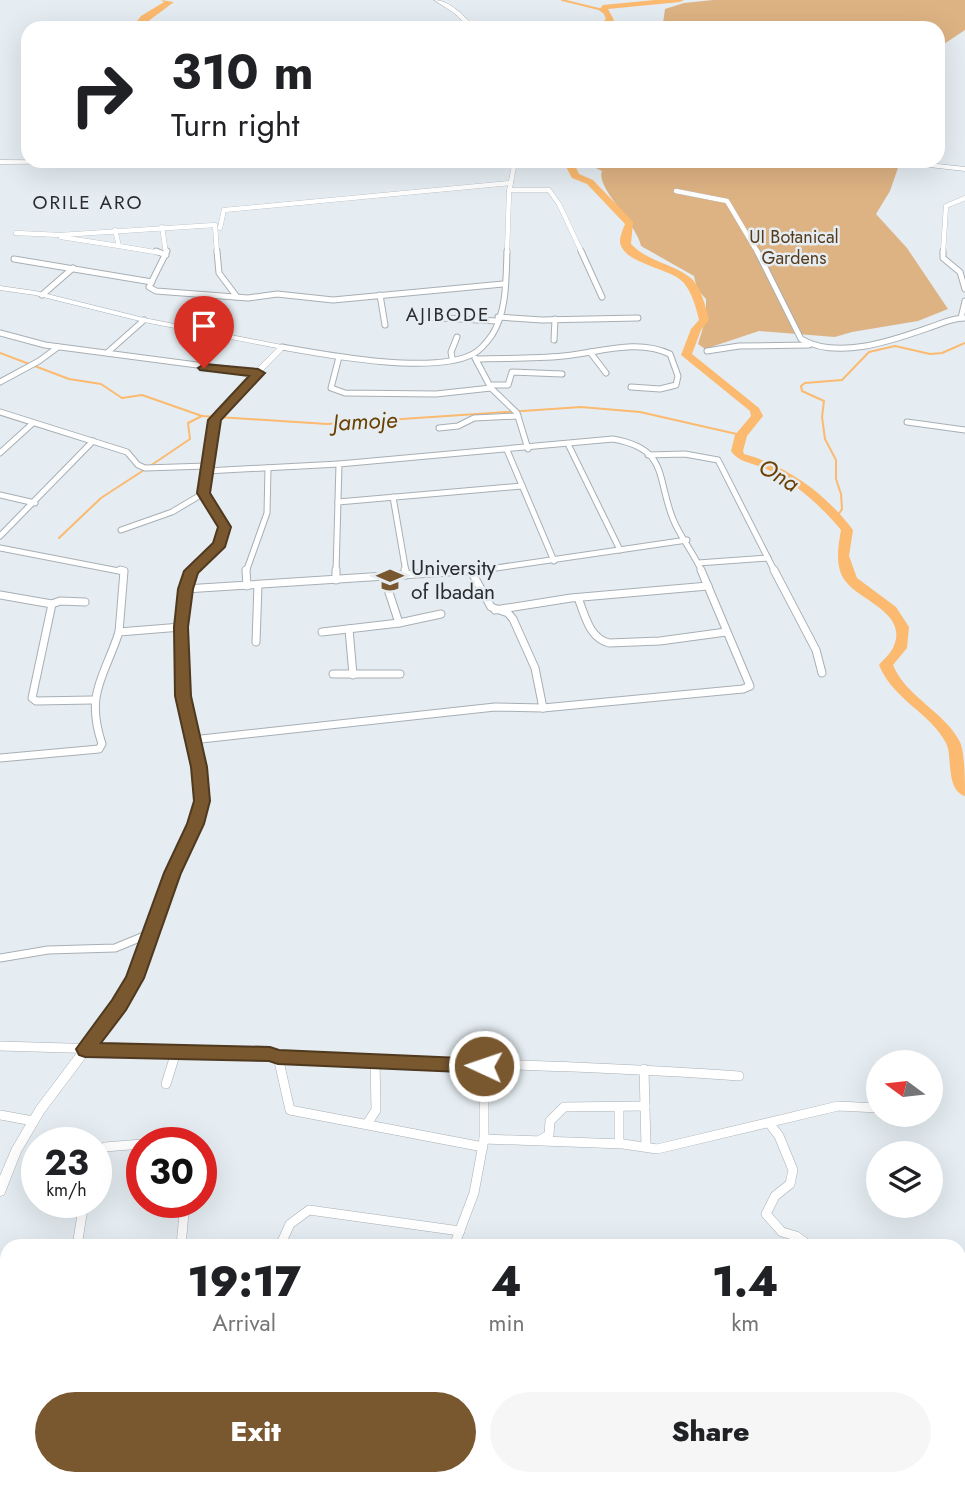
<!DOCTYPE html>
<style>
body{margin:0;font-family:Jost,sans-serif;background:#f6f6f6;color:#202124;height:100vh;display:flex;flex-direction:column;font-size:26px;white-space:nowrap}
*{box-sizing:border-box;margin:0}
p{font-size:23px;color:#757577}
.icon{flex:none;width:38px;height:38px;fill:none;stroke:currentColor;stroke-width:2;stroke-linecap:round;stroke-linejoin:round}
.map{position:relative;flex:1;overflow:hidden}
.panel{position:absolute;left:0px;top:1239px;width:966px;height:247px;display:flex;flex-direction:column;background:#fff;border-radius:21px 21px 0 0;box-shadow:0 7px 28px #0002}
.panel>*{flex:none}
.banner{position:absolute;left:21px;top:21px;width:924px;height:147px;border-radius:21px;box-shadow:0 7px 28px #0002;background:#fff;color:#202124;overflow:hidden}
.needle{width:46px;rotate:285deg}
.fabs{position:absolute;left:866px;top:1050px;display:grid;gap:14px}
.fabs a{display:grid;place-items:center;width:77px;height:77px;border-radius:50%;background:#fff;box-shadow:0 7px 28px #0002;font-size:35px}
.speed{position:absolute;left:21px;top:1127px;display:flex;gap:14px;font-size:35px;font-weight:700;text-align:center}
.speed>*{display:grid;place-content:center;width:91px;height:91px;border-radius:50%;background:#fff;box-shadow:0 7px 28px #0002;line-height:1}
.speed small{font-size:18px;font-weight:400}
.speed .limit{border:10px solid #d22;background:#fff;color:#111}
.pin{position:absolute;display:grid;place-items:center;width:60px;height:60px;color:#fff;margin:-72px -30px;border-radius:50% 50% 50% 0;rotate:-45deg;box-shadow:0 0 7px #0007}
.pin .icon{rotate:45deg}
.me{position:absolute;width:77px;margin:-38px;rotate:273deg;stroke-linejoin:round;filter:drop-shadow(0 0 5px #0008)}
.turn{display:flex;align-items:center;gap:24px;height:147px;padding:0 35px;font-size:32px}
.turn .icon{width:91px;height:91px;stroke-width:2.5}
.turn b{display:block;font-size:49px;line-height:60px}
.eta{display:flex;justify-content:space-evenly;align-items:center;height:119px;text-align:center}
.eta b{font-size:42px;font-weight:800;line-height:49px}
.action{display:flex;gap:14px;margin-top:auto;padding:14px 35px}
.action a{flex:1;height:80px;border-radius:42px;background:#79572f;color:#fff;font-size:28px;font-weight:800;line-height:80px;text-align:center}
.action a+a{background:#f6f6f6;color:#202124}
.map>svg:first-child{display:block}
.green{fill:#deb384}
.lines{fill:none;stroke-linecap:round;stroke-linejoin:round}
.stream{stroke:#fbba6f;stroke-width:2}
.river{fill:#fbba6f;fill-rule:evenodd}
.street-far3-casing{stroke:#a8afb4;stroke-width:5}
.street-far2-casing{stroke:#a8afb4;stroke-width:7}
.street-far1-casing{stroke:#a8afb4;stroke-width:9}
.street-casing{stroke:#a8afb4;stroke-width:10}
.secondary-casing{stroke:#a8afb4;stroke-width:1}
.street-far3{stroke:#fff;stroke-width:4.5}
.street-far2{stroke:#fff;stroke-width:5}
.street-far1{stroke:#fff;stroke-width:7}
.street{stroke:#fff;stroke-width:9}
.secondary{fill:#fff;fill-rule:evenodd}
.route{fill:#79572f;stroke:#4f391f;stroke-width:2}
.labels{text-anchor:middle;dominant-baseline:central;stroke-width:5;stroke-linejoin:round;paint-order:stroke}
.far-park-label{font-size:18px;fill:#563b1b;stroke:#e5edf2}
.far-neighbourhood-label{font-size:19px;letter-spacing:2px;fill:#2a2c2f;stroke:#e5edf2}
.poi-label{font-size:21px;fill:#2a2c2f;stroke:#e5edf2;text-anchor:start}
.water-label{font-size:23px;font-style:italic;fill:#6a4001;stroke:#e5edf2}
</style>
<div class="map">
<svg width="965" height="1485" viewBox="0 0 965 1485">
<rect width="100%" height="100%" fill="#e5edf2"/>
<g class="green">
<polygon points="713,0 965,0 965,30 938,48 938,28 667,28 663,23 665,9 684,3"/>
<path d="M581 161H859L899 165 890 191 876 214 907 248 948 309 918 321 852 332 835 337 759 331 705 349 698 344 706 318V299L697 289 694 276 641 246C637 224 595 187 602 171Z"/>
</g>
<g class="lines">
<g class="stream">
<polyline points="562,0 603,10"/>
<polyline points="0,353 69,379 101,384 122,398 142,395 202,416 327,424 581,407 640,412 741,435"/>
<polyline points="150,466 190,439 188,423 202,416"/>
<polyline points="837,517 842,509 841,494 836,479 836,460 825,439 822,417 824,401 802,391 801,386 805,383 842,380 869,352 895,346 930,354 942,353 965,343"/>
<polyline points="59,538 101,498 144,470"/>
</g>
<g class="river">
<polygon points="161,0 174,2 143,25 146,28 135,27 134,25 141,16 164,2"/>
<polygon points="655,0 684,0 680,2 608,9 614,20 605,28 596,28 606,19 604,14 599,10 603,5"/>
<path d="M563 161H573L579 174 593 180 633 222 631 244C647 261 670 263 688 276 700 283 706 307 709 320L701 330 692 354 759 408 763 416 747 436 743 451 744 454C788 466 826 494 853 530L849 556 857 578 896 607 909 627 907 648 893 665C906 697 944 711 960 742 965 753 965 783 965 796 945 790 953 756 946 743 930 712 894 701 879 665 883 660 890 654 893 648 909 614 863 602 847 583 834 569 838 547 841 530 820 505 795 482 764 468 752 463 738 462 731 451L735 435 751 416 750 411 681 355 691 329 699 320C696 307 692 293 684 283 672 268 621 264 620 241 620 236 623 229 625 224L587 184 572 178Z"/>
<polygon points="965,1287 965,1303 959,1305 959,1289"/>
<polygon points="508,1479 528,1479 529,1485 509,1485"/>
</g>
<g class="street-far3-casing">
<g id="street-far3">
<polyline points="509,190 549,190 559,204 582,253"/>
<polyline points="676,191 727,201 758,253"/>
<polyline points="162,227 166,253"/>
<polyline points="220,228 224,210 511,183"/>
<polyline points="115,230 119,246 161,253"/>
<polyline points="16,233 60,235 215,225 217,253"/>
<polyline points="61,237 119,246"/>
<polyline points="507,253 509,192 515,161"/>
<polyline points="943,253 946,206 965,198"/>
</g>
</g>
<g class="street-far2-casing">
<g id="street-far2">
<polyline points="156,251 166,255"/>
<polyline points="167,251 149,287 156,291 248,298 277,294 333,300 503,284"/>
<polyline points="217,251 219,273 237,297"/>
<polyline points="581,251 602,297"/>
<path d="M757 251 801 339C837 360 891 341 928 328 941 324 951 318 965 318"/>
<polyline points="943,251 943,258 960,272 965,289"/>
<polyline points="14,259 152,282"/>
<polyline points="42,295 73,268"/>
<polyline points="380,295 385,325"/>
<polyline points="424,317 497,321"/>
<polyline points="498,317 542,320 638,318"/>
<polyline points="961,318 965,301"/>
<polyline points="0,333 45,345 258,373"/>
<polyline points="554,340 555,319"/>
<path d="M282 347C327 355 433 375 473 354 481 350 487 342 492 335 507 312 506 278 507 251"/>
<polyline points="707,351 739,346 809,345"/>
<polyline points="108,352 144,320"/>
<polyline points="590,352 606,373"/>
<polyline points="339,357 331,388 345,393 436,394 491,388"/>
<polyline points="452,358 451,352 457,337"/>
<polyline points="475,358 491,388 517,413 528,449"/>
<path d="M476 359C505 358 534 359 563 356 598 353 636 338 670 354L678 376 676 385 660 389 631 387"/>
<polyline points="0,382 39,361 58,347"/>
<polyline points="492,385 508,385 512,372 562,374"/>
<polyline points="0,412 127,452 138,465 145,468 207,466"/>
<polyline points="907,422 965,430"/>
<polyline points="439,428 458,426 474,418 518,416"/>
<polyline points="568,444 620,550"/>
<polyline points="507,450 554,561"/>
<polyline points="0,453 33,423"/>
<polyline points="648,455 685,454 718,460 775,572"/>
<polyline points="206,471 339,464"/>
<polyline points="0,495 35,503"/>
<polyline points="393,497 406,572"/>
<polyline points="338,502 522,486"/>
<polyline points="121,530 172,512 204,493"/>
<polyline points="0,536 93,441"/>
<polyline points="0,548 124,572"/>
<polyline points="698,563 768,558"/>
<polyline points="246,572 267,513 268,468"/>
<path d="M336 572 339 464 613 439C669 449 656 477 673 519 680 537 694 553 702 572"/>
<polyline points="450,572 482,570 687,540"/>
</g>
</g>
<g class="street-far1-casing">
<g id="street-far1">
<polyline points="246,570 247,586"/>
<polyline points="405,570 406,575"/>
<polyline points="774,570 816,650 822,673"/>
<polyline points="471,571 491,607 508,613 513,619 535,668 543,708"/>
<polyline points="384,577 399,623"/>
<polyline points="336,580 336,570"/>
<polyline points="185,589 478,570"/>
<polyline points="0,595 52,604"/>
<path d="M578 598C585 615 589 638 609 643L660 641 726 632"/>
<polyline points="85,602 60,601 52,604 32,698 36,701 92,700"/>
<polyline points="495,610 571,598 708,586"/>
<polyline points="349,629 353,675"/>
<polyline points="119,632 124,571 120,570"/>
<polyline points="322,632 399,623 441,614"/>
<polyline points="256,642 258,585"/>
<polyline points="333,674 400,674"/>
<polyline points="192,740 495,707 543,708 743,689 750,686 701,570"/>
<path d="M0 758 99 749 102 744C85 693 104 678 119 632L181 627"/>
<polyline points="0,958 48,950 115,948 149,934"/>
</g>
</g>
<g class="street-casing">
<g id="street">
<path d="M0 1046 270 1054 278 1057C432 1063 586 1065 739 1076"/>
<polyline points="278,1057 290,1110 483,1147"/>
<polyline points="484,1066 484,1139"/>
<polyline points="644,1069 646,1147"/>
<polyline points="166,1084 176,1052"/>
<polyline points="619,1107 619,1143"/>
<polyline points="0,1115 33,1121"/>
<polyline points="367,1124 376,1110 375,1060"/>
<polyline points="770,1124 779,1136 793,1170 790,1184 775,1196 766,1214 782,1232 796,1236 810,1246"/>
<polyline points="540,1140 549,1135 550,1121 564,1107 645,1106"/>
<polyline points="166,1143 174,1143"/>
<polyline points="96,1153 105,1147 142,1144"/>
<polyline points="77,1246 84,1202"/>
<polyline points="181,1246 185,1202"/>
<polyline points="280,1246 290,1224 309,1210 460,1231"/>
<polyline points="454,1246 474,1193 484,1139 623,1144 657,1149 838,1106 878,1108"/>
<polyline points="0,1280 7,1280"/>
<polyline points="0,1423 7,1422"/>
<polyline points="397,1479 399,1485"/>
<polyline points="127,1485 128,1479"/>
<polyline points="207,1485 285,1479"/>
</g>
</g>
<g class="secondary-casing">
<g id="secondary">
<path d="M434 0C450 0 465 17 476 28H470L454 13Z"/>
<polygon points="0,160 120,161 117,163 0,164"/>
<polygon points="890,161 910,161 965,167 965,171 893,163"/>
<polygon points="0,286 35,291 144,318 282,345 286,347 222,413 218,423 208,493 228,527 223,546 195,572 189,589 185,627 188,696 204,767 207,801 201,824 178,873 140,978 123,1008 44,1113 21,1152 4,1195 0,1196 0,1176 12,1148 36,1107 115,1002 130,977 168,873 191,824 197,801 194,767 178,696 177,627 181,589 187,571 216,543 220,527 200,493 210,423 216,410 277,348 144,322 35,295 0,290"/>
</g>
</g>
<use href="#street-far3" class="street-far3"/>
<use href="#street-far2" class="street-far2"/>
<use href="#street-far1" class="street-far1"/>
<use href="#street" class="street"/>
<use href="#secondary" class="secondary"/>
</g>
<polygon class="route" points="204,364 258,369 265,373 221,420 210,493 231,527 225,547 198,573 193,589 188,627 191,696 207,767 210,801 204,824 181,873 144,978 126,1010 101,1043 270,1047 279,1050 484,1059 491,1061 494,1066 491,1071 484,1073 278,1064 269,1061 85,1057 79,1055 76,1049 112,1000 126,977 164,873 187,824 194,801 191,767 175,696 174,627 178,589 184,571 213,543 218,527 197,493 208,420 249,376 200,370 198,368"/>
<defs>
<g id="university-bare" transform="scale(2.1)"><path d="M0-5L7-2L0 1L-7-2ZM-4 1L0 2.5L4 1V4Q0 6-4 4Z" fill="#79572f" stroke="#e5edf2" stroke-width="2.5" paint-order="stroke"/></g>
</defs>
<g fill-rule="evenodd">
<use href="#university-bare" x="390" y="580"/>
</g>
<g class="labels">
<g class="far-park-label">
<text x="794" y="237">UI Botanical<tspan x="794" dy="21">Gardens</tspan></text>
</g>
<g class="far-neighbourhood-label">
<text x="88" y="202">ORILE ARO</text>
<text x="448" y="314">AJIBODE</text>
</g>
<g class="poi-label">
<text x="411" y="568">University<tspan x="411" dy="24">of Ibadan</tspan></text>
</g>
<g class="water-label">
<text transform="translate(365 421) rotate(-3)">Jamoje</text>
<text transform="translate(779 475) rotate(31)">Ona</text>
</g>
</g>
</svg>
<div class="fabs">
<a><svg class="needle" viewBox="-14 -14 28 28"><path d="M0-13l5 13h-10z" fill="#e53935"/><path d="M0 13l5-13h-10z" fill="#757577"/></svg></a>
<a><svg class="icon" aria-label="layers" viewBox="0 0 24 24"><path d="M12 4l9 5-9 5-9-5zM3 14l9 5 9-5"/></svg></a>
</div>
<div class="speed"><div>23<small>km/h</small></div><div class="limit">30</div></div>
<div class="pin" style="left:204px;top:368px;background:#d93025"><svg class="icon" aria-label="arrive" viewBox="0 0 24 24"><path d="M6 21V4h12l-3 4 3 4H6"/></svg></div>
<svg class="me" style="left:484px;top:1066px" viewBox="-20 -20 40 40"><circle r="17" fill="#79572f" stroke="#fff" stroke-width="3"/><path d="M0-11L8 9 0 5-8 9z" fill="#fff"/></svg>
<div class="banner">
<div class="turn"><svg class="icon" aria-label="right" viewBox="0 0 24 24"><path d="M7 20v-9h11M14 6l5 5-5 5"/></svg><div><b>310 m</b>Turn right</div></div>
</div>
<section class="panel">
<div class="eta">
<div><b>19:17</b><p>Arrival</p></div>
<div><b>4</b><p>min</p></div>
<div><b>1.4</b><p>km</p></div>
</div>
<div class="action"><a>Exit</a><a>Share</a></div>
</section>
</div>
